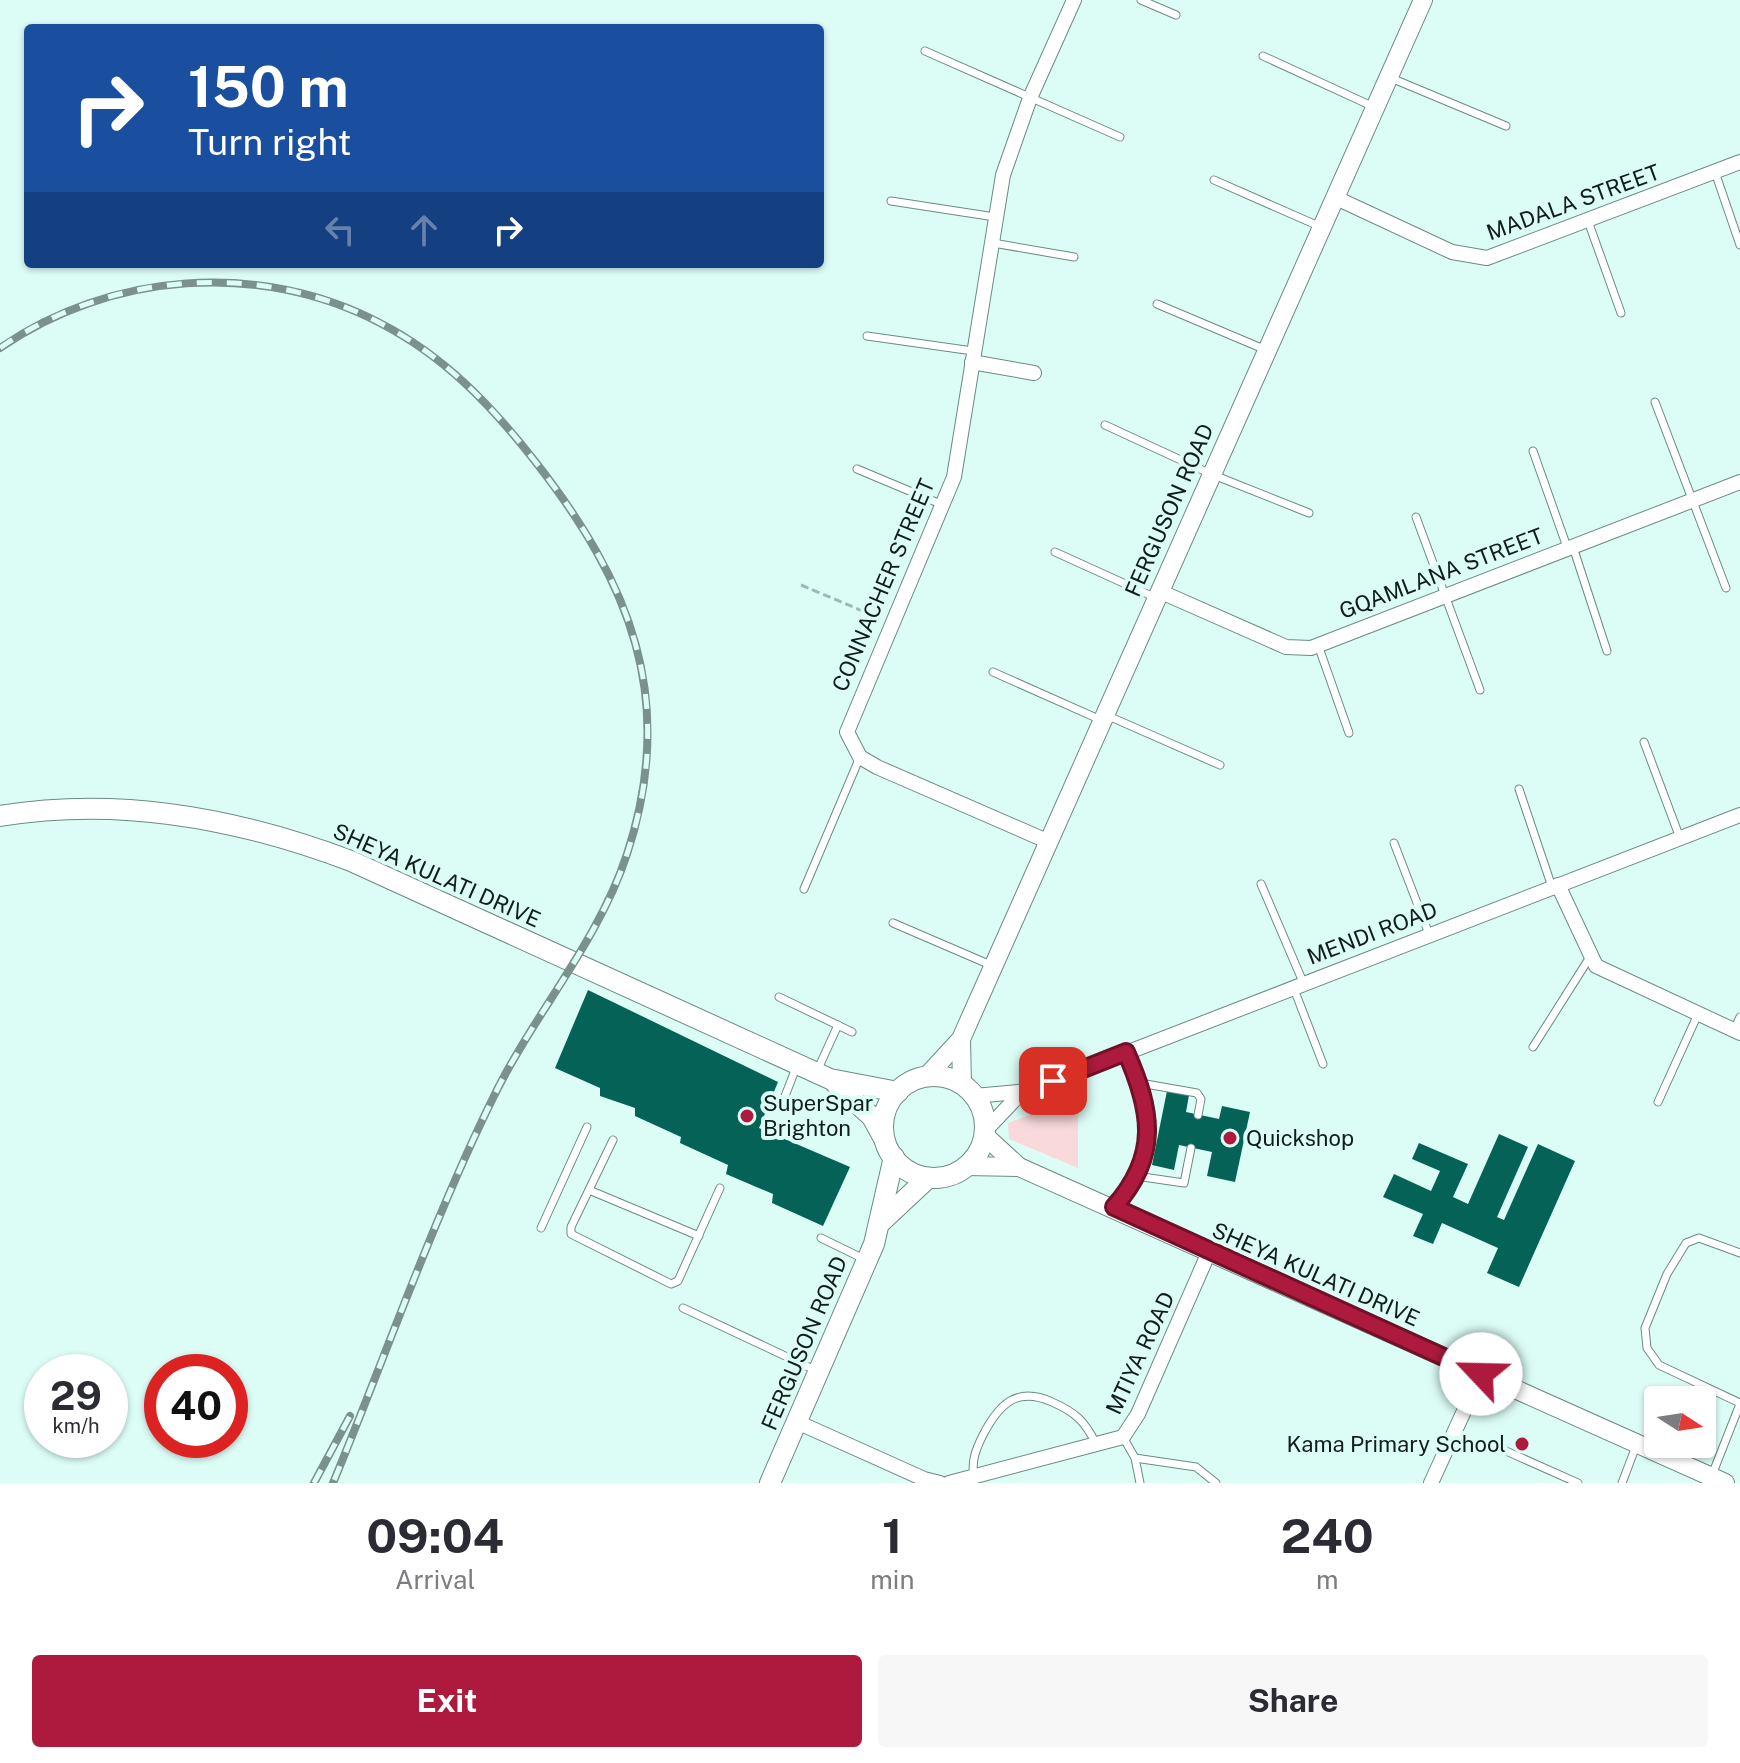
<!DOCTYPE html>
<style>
body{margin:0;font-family:"Public Sans",sans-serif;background:#f7f7f7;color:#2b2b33;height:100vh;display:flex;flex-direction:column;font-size:30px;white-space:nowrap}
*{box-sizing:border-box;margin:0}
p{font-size:26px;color:#7c7c81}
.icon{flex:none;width:44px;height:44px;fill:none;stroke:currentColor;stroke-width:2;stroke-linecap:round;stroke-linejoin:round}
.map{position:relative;height:1483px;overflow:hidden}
.sheet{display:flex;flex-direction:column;background:#fff;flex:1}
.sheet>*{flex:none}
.hud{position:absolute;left:24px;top:24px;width:800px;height:244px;border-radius:8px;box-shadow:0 2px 6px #0004;background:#1a4fa0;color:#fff;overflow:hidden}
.needle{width:52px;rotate:102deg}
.fabs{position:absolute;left:1644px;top:1386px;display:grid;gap:16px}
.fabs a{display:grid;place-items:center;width:72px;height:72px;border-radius:8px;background:#fff;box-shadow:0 2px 6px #0004;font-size:40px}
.speed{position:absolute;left:24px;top:1354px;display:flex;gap:16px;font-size:40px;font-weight:700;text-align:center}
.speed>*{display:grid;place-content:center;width:104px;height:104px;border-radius:50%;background:#fff;box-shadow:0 2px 6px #0004;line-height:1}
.speed small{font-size:20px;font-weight:400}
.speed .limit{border:12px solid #d22;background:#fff;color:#111}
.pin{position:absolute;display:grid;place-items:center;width:68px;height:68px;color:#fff;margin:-34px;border-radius:16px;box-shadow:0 4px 12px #0006}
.me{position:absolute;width:88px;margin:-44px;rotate:294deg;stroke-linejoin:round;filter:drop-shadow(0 0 6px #0008)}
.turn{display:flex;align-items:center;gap:28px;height:168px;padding:0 32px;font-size:36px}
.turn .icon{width:104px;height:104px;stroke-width:2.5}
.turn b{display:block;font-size:56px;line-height:68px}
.lanes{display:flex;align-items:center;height:76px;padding:0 32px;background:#0003;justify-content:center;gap:40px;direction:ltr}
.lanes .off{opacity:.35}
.eta{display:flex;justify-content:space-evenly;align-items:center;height:136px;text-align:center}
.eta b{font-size:48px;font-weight:700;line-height:56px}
.cta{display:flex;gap:16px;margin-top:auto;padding:16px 32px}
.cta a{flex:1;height:92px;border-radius:8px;background:#ae1a3e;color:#fff;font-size:32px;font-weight:700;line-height:92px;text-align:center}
.cta a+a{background:#f7f7f7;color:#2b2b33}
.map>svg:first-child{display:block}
.green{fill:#f9d9db}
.building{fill:#046257}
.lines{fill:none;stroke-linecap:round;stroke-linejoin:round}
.service-casing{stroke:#6c8a84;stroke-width:9}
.minor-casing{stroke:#6c8a84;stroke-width:16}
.tertiary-casing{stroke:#6c8a84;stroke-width:20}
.secondary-casing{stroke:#6c8a84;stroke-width:22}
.path{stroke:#9eb8b3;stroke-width:3;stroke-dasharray:8 4;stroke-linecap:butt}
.service{stroke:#fff;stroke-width:7}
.minor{stroke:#fff;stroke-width:14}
.tertiary{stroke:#fff;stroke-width:18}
.secondary{stroke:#fff;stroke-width:20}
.rail-casing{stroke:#7a918c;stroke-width:8}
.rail{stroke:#dcfdf6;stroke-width:5;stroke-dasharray:15;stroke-linecap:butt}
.route-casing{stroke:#711128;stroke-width:20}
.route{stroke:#ae1a3e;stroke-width:14}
.poi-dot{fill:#ae1a3e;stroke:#dcfdf6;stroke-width:3}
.labels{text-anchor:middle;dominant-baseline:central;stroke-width:8;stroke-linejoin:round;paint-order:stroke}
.street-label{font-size:22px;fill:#111d1b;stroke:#dcfdf6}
.poi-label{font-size:22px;fill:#111d1b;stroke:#dcfdf6;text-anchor:start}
</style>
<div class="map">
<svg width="1740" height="1483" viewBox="0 0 1740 1483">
<rect width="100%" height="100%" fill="#dcfdf6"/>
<polygon class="green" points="1078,1097 1078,1168 1009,1139 1008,1123"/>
<g class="building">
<polygon points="588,990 778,1082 759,1128 850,1167 823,1226 772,1203 773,1194 726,1174 728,1165 680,1143 681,1137 635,1116 635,1108 600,1096 600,1088 555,1068"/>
<polygon points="1167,1091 1189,1095 1186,1112 1219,1119 1222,1106 1250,1112 1235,1182 1207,1176 1212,1152 1179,1145 1174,1170 1152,1165"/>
<polygon points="1499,1134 1528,1147 1497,1217 1504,1220 1538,1144 1575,1161 1519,1287 1487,1273 1498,1248 1442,1223 1433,1244 1413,1236 1423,1214 1383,1197 1394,1174 1431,1191 1440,1171 1412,1159 1419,1143 1468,1164 1453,1197 1468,1204"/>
</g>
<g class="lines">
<g class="service-casing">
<g id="service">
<polyline points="1141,0 1176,15"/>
<polyline points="925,51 1120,137"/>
<polyline points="1263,56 1374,107"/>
<polyline points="1391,78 1506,126"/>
<polyline points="1715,172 1740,245"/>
<polyline points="1214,180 1321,227"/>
<polyline points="891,201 995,217"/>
<polyline points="1588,221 1621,313"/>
<polyline points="993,243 1074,257"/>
<polyline points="1157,304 1266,350"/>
<polyline points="867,336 973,351"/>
<polyline points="1655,402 1726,588"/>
<polyline points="1105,425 1211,474 1309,513"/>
<polyline points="1533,451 1567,547"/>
<polyline points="857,469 943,505"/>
<polyline points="1416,517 1480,690"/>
<polyline points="1573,547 1607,651"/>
<polyline points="1055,552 1154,597"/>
<polyline points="1318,645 1349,733"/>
<polyline points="993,672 1101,720"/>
<polyline points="1106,715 1220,765"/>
<polyline points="1644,742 1680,838"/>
<polyline points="1519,789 1552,887"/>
<polyline points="1394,843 1429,934"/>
<polyline points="1261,884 1303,982"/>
<polyline points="804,889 860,757"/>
<polyline points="893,923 993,966"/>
<polyline points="1294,989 1323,1064"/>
<polyline points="779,997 852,1032"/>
<polyline points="1734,1030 1740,1017"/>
<polyline points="1533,1047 1590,957"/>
<polyline points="817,1071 838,1025"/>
<polyline points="1140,1083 1197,1093 1201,1099 1198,1115"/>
<polyline points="1658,1102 1698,1014"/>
<polyline points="782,1104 797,1065"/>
<polyline points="613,1140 571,1227 571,1234 671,1284 678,1281 720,1188"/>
<polyline points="1136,1176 1184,1183 1191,1148"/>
<polyline points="589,1190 699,1236"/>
<path d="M1114 1207C1159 1156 1152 1112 1127 1054"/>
<polyline points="541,1228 587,1127"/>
<polyline points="821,1238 866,1260"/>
<polyline points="1740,1253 1699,1238 1686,1243 1667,1274 1645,1328 1647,1348 1659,1365 1740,1403"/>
<polyline points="683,1308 817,1371"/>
<polyline points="1123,1437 1135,1458 1140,1483"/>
<polyline points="1488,1443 1578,1483"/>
<polyline points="1135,1458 1196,1467 1216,1483"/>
<polyline points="1712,1475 1740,1404"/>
<path d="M974 1477C971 1461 976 1449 983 1435 999 1404 1017 1386 1052 1402 1075 1412 1085 1421 1096 1444"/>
<polyline points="1622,1483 1636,1446"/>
</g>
</g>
<g class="minor-casing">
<g id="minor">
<polyline points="1334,197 1452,252 1487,258 1740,162"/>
<polyline points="972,362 1034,373"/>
<polyline points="1159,591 1286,647 1311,648 1740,482"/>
<polyline points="1047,841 877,767 860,757 847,732 954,477 1003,175 1030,98 1074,0"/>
<polyline points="1558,885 1596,966 1740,1033"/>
<polyline points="974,1096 1028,1091 1740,815"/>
<polyline points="985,1131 1020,1094"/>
<polyline points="797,1422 924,1479 940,1483"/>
<polyline points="949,1483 1123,1437 1138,1414 1209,1252"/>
<polyline points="1431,1483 1481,1374"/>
</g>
</g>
<g class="tertiary-casing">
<g id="tertiary">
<polyline points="961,1039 962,1085"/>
<polyline points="926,1077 961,1039 1423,0"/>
<polyline points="984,1135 1019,1167 1725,1483"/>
<polyline points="966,1166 1019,1167"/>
</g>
</g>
<g class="secondary-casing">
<g id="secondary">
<path d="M0 816C119 796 240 819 351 861L830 1079 898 1092"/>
<circle cx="934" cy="1127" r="51"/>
<polyline points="836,1084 872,1117 883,1137"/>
<polyline points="881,1222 928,1178"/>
<polyline points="770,1483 874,1244 894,1157"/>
</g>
</g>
<polyline class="path" points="801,585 877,617"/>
<use href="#service" class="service"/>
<use href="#minor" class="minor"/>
<use href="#tertiary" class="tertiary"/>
<use href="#secondary" class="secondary"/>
<g class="rail-casing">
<g id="rail">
<path d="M0 348C110 272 260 260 380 323 444 356 490 404 534 460 630 582 678 699 627 854 598 943 533 1015 493 1098 432 1222 386 1355 333 1483"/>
<polyline points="314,1483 350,1416"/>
</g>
</g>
<use href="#rail" class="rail"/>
</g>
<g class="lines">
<g class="route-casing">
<path id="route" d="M1053 1081 1126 1052C1152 1111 1160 1155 1114 1207L1481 1374"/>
</g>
<use href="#route" class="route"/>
</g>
<g class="poi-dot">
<circle cx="747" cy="1116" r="8"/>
<circle cx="1230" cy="1138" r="8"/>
<circle cx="1522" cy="1444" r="8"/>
</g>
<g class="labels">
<g class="street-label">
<text transform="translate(1573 202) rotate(-20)">MADALA STREET</text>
<text transform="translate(1169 510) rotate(-66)">FERGUSON ROAD</text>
<text transform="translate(1441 573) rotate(-21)">GQAMLANA STREET</text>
<text transform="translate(883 585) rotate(-67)">CONNACHER STREET</text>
<text transform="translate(437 875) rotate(24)">SHEYA KULATI DRIVE</text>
<text transform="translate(1372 933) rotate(-21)">MENDI ROAD</text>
<text transform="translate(1316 1274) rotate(24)">SHEYA KULATI DRIVE</text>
<text transform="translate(804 1343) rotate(-67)">FERGUSON ROAD</text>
<text transform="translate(1140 1353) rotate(-65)">MTIYA ROAD</text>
</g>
<g class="poi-label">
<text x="763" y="1103">SuperSpar<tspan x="763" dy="25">Brighton</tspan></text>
<text x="1246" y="1138">Quickshop</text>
<text x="1506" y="1444" text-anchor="end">Kama Primary School</text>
</g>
</g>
</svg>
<div class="fabs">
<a><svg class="needle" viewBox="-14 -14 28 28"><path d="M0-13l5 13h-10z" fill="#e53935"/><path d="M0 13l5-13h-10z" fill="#7c7c81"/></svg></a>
</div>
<div class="speed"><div>29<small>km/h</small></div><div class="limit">40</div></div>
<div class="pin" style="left:1053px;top:1081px;background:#d93025"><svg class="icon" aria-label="arrive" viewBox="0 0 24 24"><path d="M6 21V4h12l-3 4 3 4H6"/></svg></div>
<svg class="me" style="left:1481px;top:1374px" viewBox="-20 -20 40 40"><circle r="19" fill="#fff"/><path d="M0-13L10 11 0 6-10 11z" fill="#ae1a3e"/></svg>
<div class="hud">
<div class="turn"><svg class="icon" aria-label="right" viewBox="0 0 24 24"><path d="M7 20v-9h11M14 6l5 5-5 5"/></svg><div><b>150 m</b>Turn right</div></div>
<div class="lanes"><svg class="icon off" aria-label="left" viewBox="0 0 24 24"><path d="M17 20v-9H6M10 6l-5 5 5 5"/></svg><svg class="icon off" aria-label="ahead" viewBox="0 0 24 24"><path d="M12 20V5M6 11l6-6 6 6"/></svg><svg class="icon" aria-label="right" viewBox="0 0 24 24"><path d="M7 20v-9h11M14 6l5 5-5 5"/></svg></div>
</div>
</div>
<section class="sheet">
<div class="eta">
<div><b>09:04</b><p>Arrival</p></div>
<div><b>1</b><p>min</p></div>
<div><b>240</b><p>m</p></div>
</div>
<div class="cta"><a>Exit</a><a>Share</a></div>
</section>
